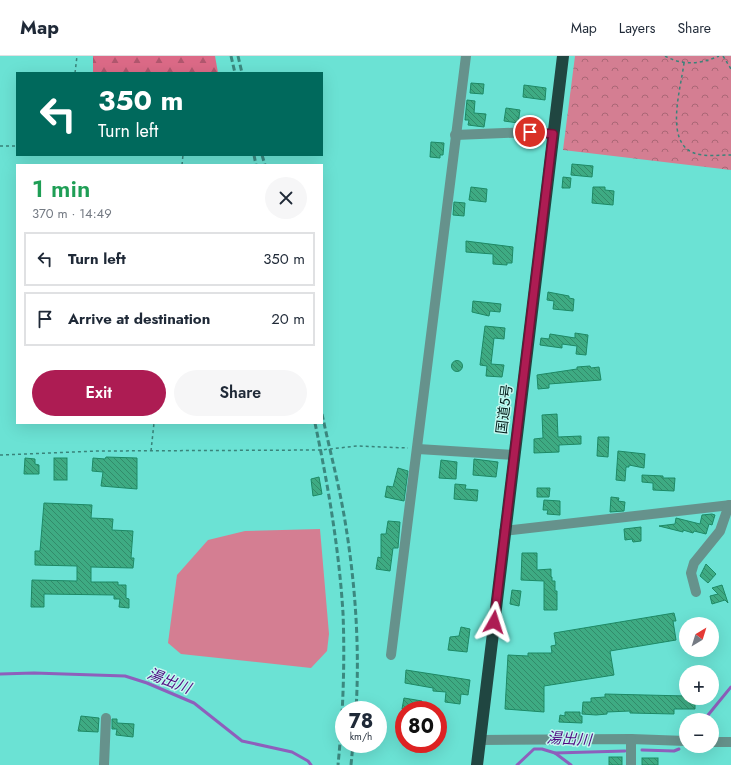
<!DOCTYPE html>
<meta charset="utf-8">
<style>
body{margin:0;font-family:Jost,"Noto Sans JP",sans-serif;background:#f6f6f7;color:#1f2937;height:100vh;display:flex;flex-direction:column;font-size:15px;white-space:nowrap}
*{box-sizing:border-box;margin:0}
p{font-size:13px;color:#747a83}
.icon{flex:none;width:22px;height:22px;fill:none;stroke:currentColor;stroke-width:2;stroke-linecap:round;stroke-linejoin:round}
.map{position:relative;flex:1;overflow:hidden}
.side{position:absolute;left:16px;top:108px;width:307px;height:260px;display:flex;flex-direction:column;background:#fff;border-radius:0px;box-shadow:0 4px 16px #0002}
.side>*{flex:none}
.top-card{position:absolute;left:16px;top:16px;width:307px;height:84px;border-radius:0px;box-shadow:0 4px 16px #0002;background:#00695c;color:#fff;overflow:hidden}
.needle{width:26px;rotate:38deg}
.controls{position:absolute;left:679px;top:561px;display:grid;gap:8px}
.controls a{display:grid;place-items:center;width:40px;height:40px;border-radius:50%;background:#fff;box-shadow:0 4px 16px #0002;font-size:20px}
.speed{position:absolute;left:335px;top:645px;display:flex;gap:8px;font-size:20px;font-weight:700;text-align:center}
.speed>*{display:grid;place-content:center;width:52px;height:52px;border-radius:50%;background:#fff;box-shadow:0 4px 16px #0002;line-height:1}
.speed small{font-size:10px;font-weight:400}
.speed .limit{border:6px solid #d22;background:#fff;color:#111}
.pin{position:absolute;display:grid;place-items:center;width:34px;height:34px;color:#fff;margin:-17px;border:2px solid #fff;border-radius:50%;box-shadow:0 1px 4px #0007}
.me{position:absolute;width:44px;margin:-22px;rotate:6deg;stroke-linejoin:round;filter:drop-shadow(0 0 3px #0008)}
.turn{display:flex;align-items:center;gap:14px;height:84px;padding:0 16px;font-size:18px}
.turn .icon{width:52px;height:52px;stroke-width:2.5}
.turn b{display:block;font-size:28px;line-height:34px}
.round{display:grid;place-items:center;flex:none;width:42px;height:42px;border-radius:21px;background:#f6f6f7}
.headline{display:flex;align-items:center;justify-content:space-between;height:68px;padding:0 16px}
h1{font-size:24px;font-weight:600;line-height:30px;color:#1e9e55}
.action{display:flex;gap:8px;margin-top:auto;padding:8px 16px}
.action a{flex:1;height:46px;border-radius:24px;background:#ad1c53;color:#fff;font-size:16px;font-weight:600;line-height:46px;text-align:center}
.action a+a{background:#f6f6f7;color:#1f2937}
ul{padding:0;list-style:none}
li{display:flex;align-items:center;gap:12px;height:54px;margin:0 8px 6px;padding:0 8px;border:2px solid #e0e1e3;border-radius:0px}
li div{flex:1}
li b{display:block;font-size:15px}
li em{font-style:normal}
header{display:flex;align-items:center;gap:24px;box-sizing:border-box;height:56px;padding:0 20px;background:#fff;border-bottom:1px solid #e0e1e3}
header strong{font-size:19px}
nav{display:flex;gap:22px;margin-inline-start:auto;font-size:14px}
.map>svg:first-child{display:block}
.green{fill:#d47e92}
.forest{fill:url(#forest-firs)}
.park{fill:url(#park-crowns)}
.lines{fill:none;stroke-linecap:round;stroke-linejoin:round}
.stream{stroke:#8e5fbc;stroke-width:3}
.building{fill:url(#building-back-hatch);stroke:#1d8965}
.path{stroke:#39837a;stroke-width:1.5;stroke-dasharray:3 3;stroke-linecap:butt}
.minor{stroke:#66928c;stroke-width:10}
.highway{stroke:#204641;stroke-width:12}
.rail{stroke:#3b887f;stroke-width:3;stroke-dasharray:6 3;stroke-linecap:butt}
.route-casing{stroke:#701236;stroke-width:10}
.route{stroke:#ad1c53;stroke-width:7}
.labels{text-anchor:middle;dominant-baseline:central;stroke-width:3;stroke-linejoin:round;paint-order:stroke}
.street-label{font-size:14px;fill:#031d1a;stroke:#c3f8f0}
.water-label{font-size:15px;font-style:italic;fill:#510781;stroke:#c3f8f0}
</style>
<header>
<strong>Map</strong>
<nav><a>Map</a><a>Layers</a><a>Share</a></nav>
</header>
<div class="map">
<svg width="731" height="709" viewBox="0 0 731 709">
<defs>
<pattern id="forest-firs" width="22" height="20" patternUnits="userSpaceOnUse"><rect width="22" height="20" fill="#dc6a87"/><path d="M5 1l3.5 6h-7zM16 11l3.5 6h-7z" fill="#b0576e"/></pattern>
<pattern id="park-crowns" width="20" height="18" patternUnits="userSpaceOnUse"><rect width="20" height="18" fill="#d47e92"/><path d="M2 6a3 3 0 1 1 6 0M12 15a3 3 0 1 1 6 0" fill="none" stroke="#aa6776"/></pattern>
<pattern id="building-back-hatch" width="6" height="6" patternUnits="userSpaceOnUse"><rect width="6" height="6" fill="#3eab83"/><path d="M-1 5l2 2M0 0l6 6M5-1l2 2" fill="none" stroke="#328b6a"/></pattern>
</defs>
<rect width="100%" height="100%" fill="#6be2d4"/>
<polygon class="green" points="320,473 329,578 327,595 311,612 181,598 168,587 177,519 208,484 245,475"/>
<polygon class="forest" points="93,0 215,0 218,17 93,17"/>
<polygon class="park" points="575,0 731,0 731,114 563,94"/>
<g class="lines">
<g class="stream">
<polyline points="0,618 34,617 125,620 147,627 194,647 242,685 292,696 308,705 311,709"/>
<polyline points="704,664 731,631"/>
<polyline points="642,694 674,695 679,693"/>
<polyline points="555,697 571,709"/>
<polyline points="517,709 534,693 542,693 555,697 625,695"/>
</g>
</g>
<g class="building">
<polygon points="471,27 484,28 483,38 470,37"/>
<polygon points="524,29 546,32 545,44 523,41"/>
<polygon points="467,44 475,45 474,57 486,58 484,71 468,69 469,64 465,64"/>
<polygon points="506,52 520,54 518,67 504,65"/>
<polygon points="431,86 444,87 443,99 440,99 440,102 430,101"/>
<polygon points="572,108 593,110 592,121 571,119"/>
<polygon points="563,121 571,122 570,132 562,132"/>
<polygon points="471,131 487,133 486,146 469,144"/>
<polygon points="593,131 605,131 605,134 614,135 613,149 592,147"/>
<polygon points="454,146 465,147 464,160 453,159"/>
<polygon points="466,185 513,191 512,207 507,207 507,209 493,208 493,198 466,196"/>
<polygon points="548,236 569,240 569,242 574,243 573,255 553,253 554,245 547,244"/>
<polygon points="473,245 501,248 500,256 490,255 489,260 472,256"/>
<polygon points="485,270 505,272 504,283 494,282 491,308 504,309 502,321 486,320 487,310 480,309"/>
<polygon points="575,277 588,279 586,299 576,298 577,290 562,288 562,292 540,289 541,282 549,283 550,278 575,282"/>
<circle cx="457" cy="310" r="5.5"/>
<polygon points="590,310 591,312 599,311 601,324 549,328 549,332 538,333 537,319 577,313 577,311"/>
<polygon points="557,358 558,381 581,380 581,388 559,389 559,396 534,397 534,383 543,382 542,359"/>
<polygon points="598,381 609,381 608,401 597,400"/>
<polygon points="618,395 645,398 644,412 629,409 629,411 626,411 625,425 616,424"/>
<polygon points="106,401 137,402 137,433 101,430 103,416 92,415 93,402 105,403"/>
<polygon points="25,402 35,403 35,408 39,409 39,418 24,418"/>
<rect x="54" y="402" width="13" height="22"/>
<polygon points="474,403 498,406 496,421 473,419"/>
<polygon points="441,404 457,406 456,423 439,422"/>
<polygon points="398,412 408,415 404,445 385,441 387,430 393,431"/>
<polygon points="642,419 663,420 663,422 675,422 674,435 653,434 653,427 642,426"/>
<polygon points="319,421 322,438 313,440 311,423"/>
<polygon points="455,428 466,429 465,433 478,434 477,445 454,443"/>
<polygon points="537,432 550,432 549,441 537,441"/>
<polygon points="611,441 619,442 618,445 625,446 624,455 610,456"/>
<polygon points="544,444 560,445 560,459 547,458 548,454 543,454"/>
<polygon points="44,447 92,449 91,462 113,463 112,474 133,475 131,502 134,502 133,512 91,511 91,526 118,526 118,529 126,529 126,542 129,543 129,552 119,551 120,543 114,543 114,539 44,538 44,551 31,551 32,524 77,525 77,510 35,509 35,495 40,495"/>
<polygon points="712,458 715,459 712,469 709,468 706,478 694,475 693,477 683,474 683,476 659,470 675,468 676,462 700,468 702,459"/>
<polygon points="388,465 400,466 398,492 393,492 390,515 376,513 378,501 381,502 381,478 386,478"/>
<polygon points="641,471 641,485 633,486 632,483 625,484 624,473"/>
<polygon points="522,497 537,497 537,514 551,513 551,521 552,521 552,525 555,525 555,535 557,535 557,554 544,554 544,525 521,524"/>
<polygon points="706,508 716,518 708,527 700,520"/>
<polygon points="722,529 728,547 725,544 712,548 710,540 718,538 712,532"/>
<polygon points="512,534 521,535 519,550 510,548"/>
<polygon points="674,557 676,565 673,565 676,584 610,595 614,619 544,630 544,656 505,653 508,599 528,600 528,597 552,597 551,590 556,589 554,577"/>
<polygon points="461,571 470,573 467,596 448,594 450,581 459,580"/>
<polygon points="406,614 470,624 468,639 461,638 460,648 445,646 446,636 433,635 433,632 405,627"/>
<polygon points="605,638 686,640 686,642 695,642 695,653 674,653 674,658 630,657 630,655 607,656 607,658 596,659 582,658 583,646 591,646 591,642 605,641"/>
<polygon points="404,642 422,645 421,654 402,653"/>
<polygon points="565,656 580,656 580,660 582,660 582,667 559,666 560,659 565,660"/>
<polygon points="81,660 99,662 98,676 78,675"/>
<polygon points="112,663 117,663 117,667 134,668 133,681 116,679 117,673 112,673"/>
<rect x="609" y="701" width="13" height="8"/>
<rect x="642" y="702" width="16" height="7"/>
</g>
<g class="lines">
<g class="path">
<path d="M665 0C683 10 701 8 719 0"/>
<polyline points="723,0 731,13"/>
<path d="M684 7C681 32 664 86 694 97 704 101 720 99 731 99"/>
<polyline points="75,17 77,0"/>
<polyline points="0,90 17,90"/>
<polyline points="182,109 183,99"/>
<polyline points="151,395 154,367"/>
<polyline points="0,399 99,395 321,394 357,390 408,392"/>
</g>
<g class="minor">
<polyline points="455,79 530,76 553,78"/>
<polyline points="418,393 513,399"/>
<polyline points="504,475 731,449"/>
<polyline points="696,536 691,517 694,507 720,475 729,449"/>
<polyline points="391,599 466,0"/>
<polyline points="480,684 631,683 686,685"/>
<polyline points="712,686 731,686"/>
<polyline points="104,709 106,662"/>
<polyline points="631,709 631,683"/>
</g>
<polyline class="highway" points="477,709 563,0"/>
<g class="rail">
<polyline points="231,0 235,17"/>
<polyline points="238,0 242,17"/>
<polyline points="254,99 256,109"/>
<polyline points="262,99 265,109"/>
<path d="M322 358C329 391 338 425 344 459 355 523 360 589 356 654"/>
<path d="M315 367C328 429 339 493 343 557 345 607 343 659 338 709"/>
<polyline points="351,709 353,688"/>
</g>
</g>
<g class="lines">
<g class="route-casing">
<polyline id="route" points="494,566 553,78 530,76"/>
</g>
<use href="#route" class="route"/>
</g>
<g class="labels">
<g class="street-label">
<text transform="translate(504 353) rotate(-83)">国道5号</text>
</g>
<g class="water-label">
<text transform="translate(169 625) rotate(21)">湯出川</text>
<text transform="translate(569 683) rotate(3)">湯出川</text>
</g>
</g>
</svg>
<div class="controls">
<a><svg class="needle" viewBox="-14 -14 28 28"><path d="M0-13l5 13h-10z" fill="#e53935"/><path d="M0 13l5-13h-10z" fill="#747a83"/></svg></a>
<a>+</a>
<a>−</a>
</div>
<div class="speed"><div>78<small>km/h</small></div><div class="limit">80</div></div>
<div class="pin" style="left:530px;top:76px;background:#d93025"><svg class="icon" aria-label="arrive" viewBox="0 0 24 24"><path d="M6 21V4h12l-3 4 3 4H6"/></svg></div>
<svg class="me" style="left:494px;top:566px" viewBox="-20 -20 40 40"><path d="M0-17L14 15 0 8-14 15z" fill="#ad1c53" stroke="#fff" stroke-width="4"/></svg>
<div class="top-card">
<div class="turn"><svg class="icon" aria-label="left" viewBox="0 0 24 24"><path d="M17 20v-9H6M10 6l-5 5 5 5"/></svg><div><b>350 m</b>Turn left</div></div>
</div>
<section class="side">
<div class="headline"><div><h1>1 min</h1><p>370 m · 14:49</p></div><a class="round"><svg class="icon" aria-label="close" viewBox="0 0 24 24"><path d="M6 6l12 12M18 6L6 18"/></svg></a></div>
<ul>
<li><svg class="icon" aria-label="left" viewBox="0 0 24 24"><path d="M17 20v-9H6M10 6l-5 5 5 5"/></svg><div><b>Turn left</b></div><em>350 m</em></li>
<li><svg class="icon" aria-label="arrive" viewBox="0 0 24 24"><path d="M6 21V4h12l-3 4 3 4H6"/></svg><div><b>Arrive at destination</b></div><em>20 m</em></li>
</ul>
<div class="action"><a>Exit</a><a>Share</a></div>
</section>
</div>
